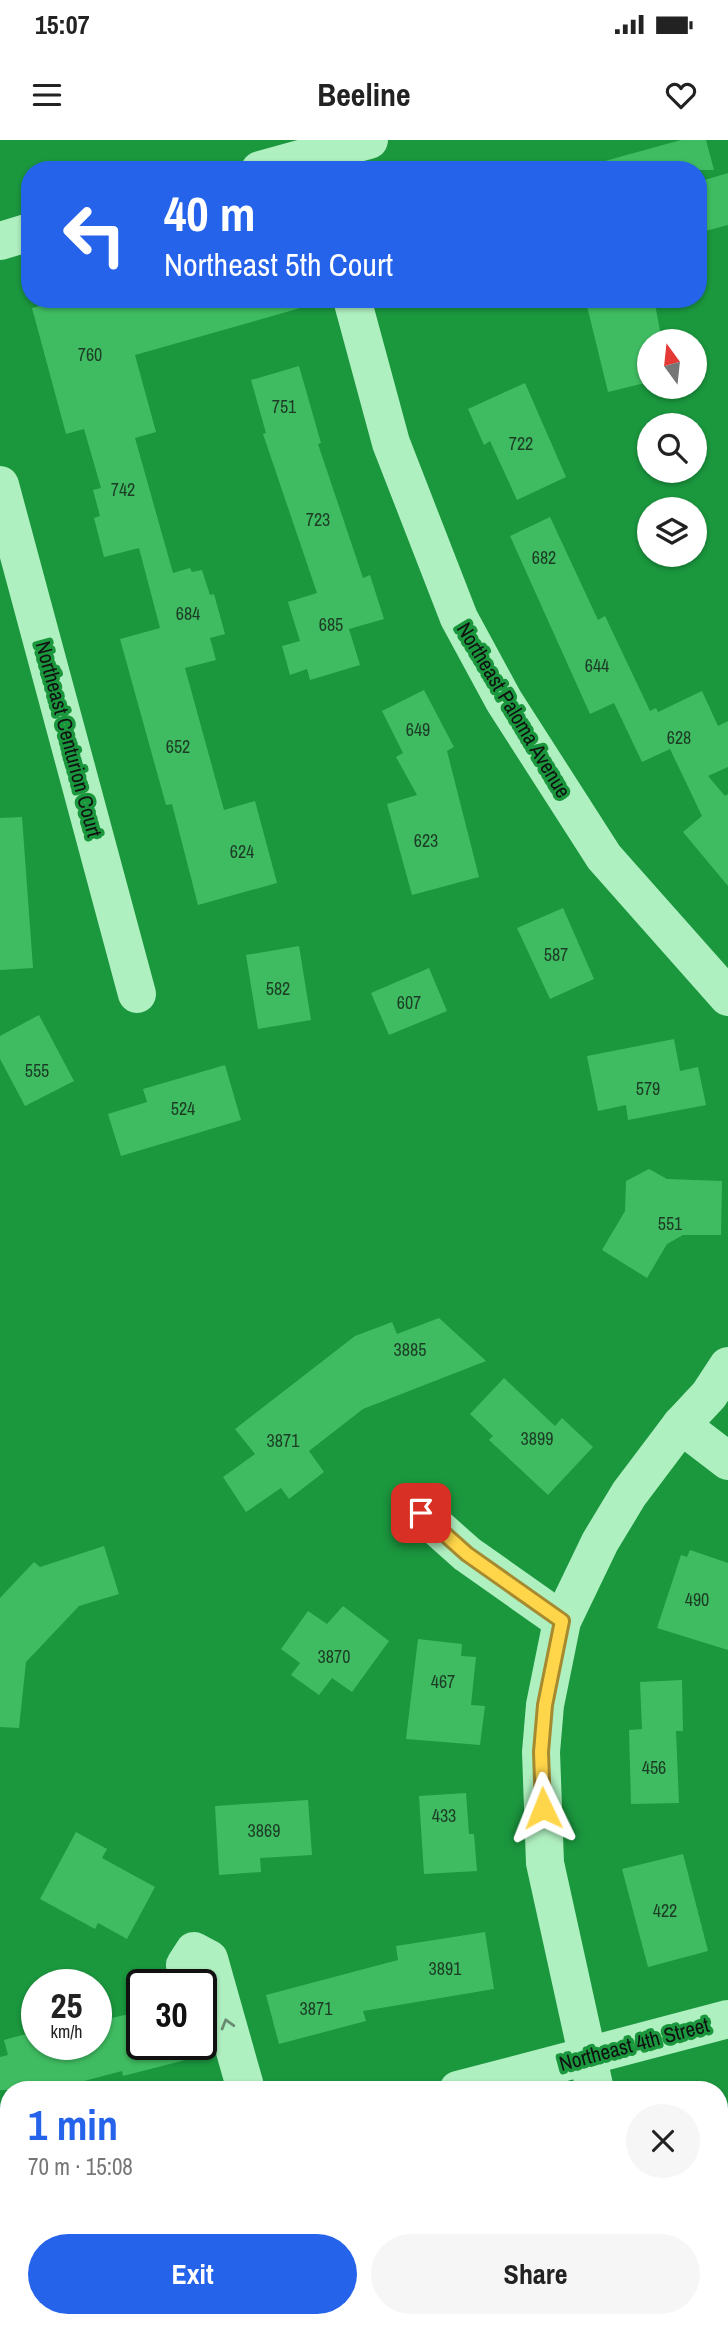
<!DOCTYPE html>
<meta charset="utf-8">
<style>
body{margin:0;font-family:"Archivo Narrow",sans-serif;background:#f6f6f6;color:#222;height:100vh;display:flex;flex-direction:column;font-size:26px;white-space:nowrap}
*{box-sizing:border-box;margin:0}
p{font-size:23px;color:#767676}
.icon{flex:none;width:38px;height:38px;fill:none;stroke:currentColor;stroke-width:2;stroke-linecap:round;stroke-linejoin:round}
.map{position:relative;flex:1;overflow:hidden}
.side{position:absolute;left:0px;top:1941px;width:728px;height:247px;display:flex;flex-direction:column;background:#fff;border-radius:28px 28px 0 0;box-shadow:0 2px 5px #0004}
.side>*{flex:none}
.banner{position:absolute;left:21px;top:21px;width:686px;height:147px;border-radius:28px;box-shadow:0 2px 5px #0004;background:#2563eb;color:#fff;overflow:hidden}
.needle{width:46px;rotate:345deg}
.buttons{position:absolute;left:637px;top:189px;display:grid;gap:14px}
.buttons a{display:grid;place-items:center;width:70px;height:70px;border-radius:50%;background:#fff;box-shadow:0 2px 5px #0004;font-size:35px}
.speed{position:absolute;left:21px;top:1829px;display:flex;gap:14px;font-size:35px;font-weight:700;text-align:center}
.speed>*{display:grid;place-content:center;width:91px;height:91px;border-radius:50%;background:#fff;box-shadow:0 2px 5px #0004;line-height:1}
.speed small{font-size:18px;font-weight:400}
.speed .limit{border:4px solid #111;border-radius:10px;background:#fff;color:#111}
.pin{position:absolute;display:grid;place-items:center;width:60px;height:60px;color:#fff;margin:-30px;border-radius:14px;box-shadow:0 4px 10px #0006}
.me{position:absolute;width:77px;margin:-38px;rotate:358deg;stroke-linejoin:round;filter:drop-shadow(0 0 5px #0008)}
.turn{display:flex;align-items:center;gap:24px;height:147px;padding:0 28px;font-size:32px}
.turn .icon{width:91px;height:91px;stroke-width:2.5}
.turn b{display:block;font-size:49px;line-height:60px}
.round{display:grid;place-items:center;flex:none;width:74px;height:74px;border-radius:37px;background:#f6f6f6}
.summary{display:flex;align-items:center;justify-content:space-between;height:119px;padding:0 28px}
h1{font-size:42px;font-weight:700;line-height:52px;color:#2563eb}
.cta{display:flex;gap:14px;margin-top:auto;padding:14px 28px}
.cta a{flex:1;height:80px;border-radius:42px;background:#2563eb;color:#fff;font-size:28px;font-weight:700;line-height:80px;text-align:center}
.cta a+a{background:#f6f6f6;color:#222}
.status{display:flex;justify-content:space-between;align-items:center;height:49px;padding:0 35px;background:#fff;direction:ltr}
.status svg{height:19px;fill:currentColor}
header{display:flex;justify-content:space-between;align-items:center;height:91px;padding:0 28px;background:#fff;font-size:32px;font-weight:700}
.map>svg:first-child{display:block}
.building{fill:#3fbc61}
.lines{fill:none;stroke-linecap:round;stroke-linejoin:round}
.minor{stroke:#aff0c0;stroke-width:38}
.oneway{stroke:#688c71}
.route-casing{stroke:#a68a30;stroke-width:18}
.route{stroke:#ffd54a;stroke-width:12}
.labels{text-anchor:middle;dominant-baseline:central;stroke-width:7;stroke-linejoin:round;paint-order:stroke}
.number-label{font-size:18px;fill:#1c3c25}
.street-label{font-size:21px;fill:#111;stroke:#1b973e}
</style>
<div class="status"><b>15:07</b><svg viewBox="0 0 49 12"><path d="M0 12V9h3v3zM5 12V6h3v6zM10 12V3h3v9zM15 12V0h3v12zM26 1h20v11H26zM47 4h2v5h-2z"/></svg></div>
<header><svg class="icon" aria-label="menu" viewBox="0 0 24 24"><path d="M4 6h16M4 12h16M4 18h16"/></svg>Beeline<svg class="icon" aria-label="heart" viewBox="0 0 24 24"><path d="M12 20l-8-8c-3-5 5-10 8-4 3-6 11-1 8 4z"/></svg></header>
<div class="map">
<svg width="728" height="2186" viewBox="0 0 728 2186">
<rect width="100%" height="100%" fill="#1b973e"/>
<g class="building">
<polygon points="681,0 706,0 714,30 606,30 605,21"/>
<polygon points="728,33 728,85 698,93 698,42"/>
<polygon points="66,159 303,159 304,167 135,215 156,292 135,298 173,433 190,428 192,432 202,430 210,455 214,454 225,494 210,498 216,520 185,528 224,670 255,661 277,743 198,765 172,664 166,665 120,499 160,488 139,408 104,417 94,378 100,376 93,350 101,348 84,289 66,294 32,168"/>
<polygon points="613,159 654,159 662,201 649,201 649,242 608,252 587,166"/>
<polygon points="299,226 321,303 318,304 363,438 370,435 384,479 349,489 360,525 310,540 307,529 290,535 282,506 300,501 288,462 317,453 263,294 266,293 251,240"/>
<polygon points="525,243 566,337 517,360 490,301 484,305 468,269"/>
<polygon points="550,377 598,480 605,476 650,571 656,568 658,572 702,551 718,586 728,581 728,627 708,636 725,656 728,654 728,746 683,692 702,676 670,609 642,622 614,563 590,574 510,396"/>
<polygon points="424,550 454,607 447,611 479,737 412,755 387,664 417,655 396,617 403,613 382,571"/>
<polygon points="22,677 33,828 0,830 0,678"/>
<polygon points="563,768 594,839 550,859 517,788"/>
<polygon points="299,806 311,880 258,889 246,815"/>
<polygon points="429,828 447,871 389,895 371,853"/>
<polygon points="39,875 74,941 25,966 0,919 0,896"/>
<polygon points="674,899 680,931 698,927 706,965 628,980 626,965 598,971 587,916"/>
<polygon points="225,925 241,980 121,1016 108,974 147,962 143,949"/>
<polygon points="649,1029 667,1039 722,1041 721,1095 683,1095 667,1104 647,1138 602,1110 625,1071 626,1041"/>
<polygon points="439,1178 486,1221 363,1269 309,1311 324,1332 289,1359 281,1348 246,1372 223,1337 255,1314 235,1289 355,1196 392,1182 397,1194"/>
<polygon points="504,1238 555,1286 562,1278 593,1307 548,1355 489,1300 493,1296 470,1274"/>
<polygon points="104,1406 119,1454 79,1466 26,1522 19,1588 0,1587 0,1458 34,1422 40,1427"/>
<polygon points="690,1410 728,1423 728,1510 657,1488 681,1415 687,1417"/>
<polygon points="343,1466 389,1501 352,1552 332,1538 319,1555 291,1535 300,1523 281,1509 308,1471 327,1484"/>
<polygon points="418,1499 462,1504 461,1516 476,1517 471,1565 485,1566 480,1605 406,1599"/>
<polygon points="682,1540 683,1591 676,1591 679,1663 631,1664 629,1590 642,1589 640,1542"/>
<polygon points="466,1653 469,1694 474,1694 477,1731 424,1734 419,1656"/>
<polygon points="308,1660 312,1715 260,1718 261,1732 219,1735 215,1666"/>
<polygon points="76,1692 107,1709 102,1718 155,1747 127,1799 98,1783 95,1789 40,1759"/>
<polygon points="683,1714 708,1811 648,1827 622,1729"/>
<polygon points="485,1792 494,1849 363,1871 366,1881 279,1904 266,1855 398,1820 396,1806"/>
<polygon points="142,1871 142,1904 208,1904 209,1914 123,1936 122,1931 50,1950 0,1950 0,1917 8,1915 4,1900 37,1891 37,1904 96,1904 96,1888 105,1886 103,1880"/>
</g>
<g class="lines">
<g class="minor">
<polyline points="260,30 369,0"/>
<polyline points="0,101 30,92"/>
<polyline points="352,159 391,303 459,478 504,561 604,717 728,857"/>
<polyline points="0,345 137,854"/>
<polyline points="681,1285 728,1321"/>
<polyline points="421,1373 467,1414 562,1481"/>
<polyline points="191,1844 185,1825 194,1811 209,1819 246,1950"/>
<polyline points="458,1950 728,1879"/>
<polyline points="595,1950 545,1723 541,1612 545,1565 562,1481 600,1402 629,1354 681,1285 709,1255 728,1226"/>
<polyline points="0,2067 9,2065"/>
<polyline points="654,2179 656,2186"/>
</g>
</g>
<defs><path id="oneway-chevron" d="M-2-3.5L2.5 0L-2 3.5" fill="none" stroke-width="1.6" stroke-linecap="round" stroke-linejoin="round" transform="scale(1.75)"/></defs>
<use class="oneway" href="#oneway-chevron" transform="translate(227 1884) rotate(-106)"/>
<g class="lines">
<g class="route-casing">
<polyline id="route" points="421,1373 467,1414 562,1481 545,1565 541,1612 543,1668"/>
</g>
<use href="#route" class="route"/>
</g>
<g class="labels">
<g class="number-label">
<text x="90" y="214">760</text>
<text x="284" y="266">751</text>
<text x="521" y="303">722</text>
<text x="123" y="349">742</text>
<text x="318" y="379">723</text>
<text x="544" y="417">682</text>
<text x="188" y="473">684</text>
<text x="331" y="484">685</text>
<text x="597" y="525">644</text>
<text x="418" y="589">649</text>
<text x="679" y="597">628</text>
<text x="178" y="606">652</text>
<text x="426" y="700">623</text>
<text x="242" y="711">624</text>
<text x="556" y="814">587</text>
<text x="278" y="848">582</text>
<text x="409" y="862">607</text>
<text x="37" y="930">555</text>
<text x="648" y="948">579</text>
<text x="183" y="968">524</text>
<text x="670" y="1083">551</text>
<text x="410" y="1209">3885</text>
<text x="537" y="1298">3899</text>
<text x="283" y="1300">3871</text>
<text x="697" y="1459">490</text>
<text x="334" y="1516">3870</text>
<text x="443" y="1541">467</text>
<text x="654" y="1627">456</text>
<text x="444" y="1675">433</text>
<text x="264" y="1690">3869</text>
<text x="665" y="1770">422</text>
<text x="445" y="1828">3891</text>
<text x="316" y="1868">3871</text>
</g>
<g class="street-label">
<text transform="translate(514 570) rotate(59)">Northeast Paloma Avenue</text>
<text transform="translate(69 599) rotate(75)">Northeast Centurion Court</text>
<text transform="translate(634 1904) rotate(-15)">Northeast 4th Street</text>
</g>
</g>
</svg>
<div class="buttons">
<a><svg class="needle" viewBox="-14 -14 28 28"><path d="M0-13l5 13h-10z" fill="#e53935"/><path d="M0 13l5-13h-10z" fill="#767676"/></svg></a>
<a><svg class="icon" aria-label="search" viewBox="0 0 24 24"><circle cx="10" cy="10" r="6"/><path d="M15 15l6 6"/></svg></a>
<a><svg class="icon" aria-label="layers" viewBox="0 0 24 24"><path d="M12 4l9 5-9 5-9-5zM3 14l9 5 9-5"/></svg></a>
</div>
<div class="speed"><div>25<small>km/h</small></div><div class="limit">30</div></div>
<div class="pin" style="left:421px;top:1373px;background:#d93025"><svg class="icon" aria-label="arrive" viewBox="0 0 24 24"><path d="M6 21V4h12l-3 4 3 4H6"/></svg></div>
<svg class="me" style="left:543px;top:1668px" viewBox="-20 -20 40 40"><path d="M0-17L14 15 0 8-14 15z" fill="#ffd54a" stroke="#fff" stroke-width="4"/></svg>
<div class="banner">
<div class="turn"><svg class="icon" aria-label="left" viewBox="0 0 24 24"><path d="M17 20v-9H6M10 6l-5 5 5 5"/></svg><div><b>40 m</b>Northeast 5th Court</div></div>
</div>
<section class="side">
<div class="summary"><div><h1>1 min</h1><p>70 m · 15:08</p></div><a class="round"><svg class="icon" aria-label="close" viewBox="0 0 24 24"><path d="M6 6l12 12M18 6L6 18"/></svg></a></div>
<div class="cta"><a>Exit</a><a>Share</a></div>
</section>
</div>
